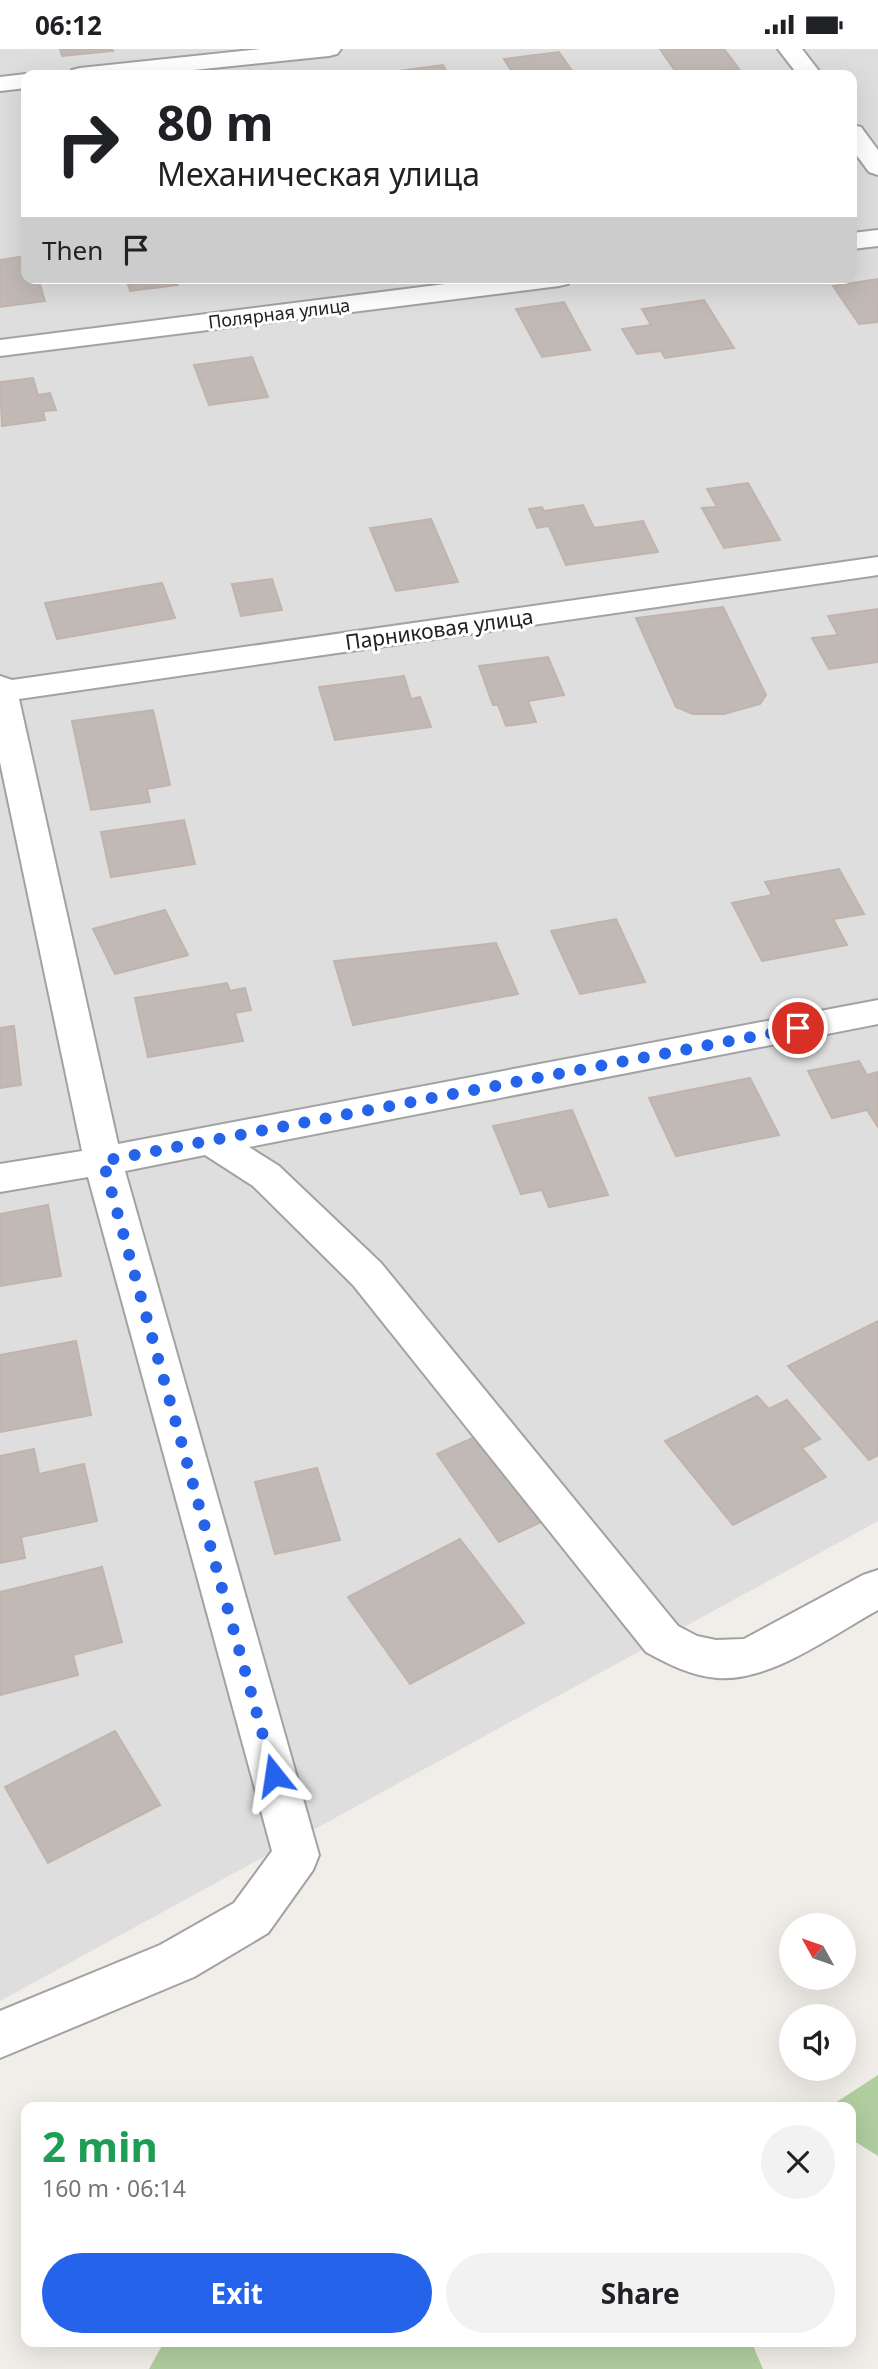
<!DOCTYPE html>
<meta charset="utf-8">
<style>
body{margin:0;font-family:"Noto Sans",sans-serif;background:#f2f2f2;color:#202124;height:100vh;display:flex;flex-direction:column;font-size:26px;white-space:nowrap}
*{box-sizing:border-box;margin:0}
p{font-size:23px;color:#757577}
.icon{flex:none;width:38px;height:38px;fill:none;stroke:currentColor;stroke-width:2;stroke-linecap:round;stroke-linejoin:round}
.map{position:relative;flex:1;overflow:hidden}
.side{position:absolute;left:21px;top:2053px;width:835px;height:245px;display:flex;flex-direction:column;background:#fff;border-radius:14px;box-shadow:0 7px 28px #0002}
.side>*{flex:none}
.banner{position:absolute;left:21px;top:21px;width:836px;height:214px;border-radius:14px;box-shadow:0 7px 28px #0002;background:#fff;color:#202124;overflow:hidden}
.needle{width:46px;rotate:310deg}
.fabs{position:absolute;left:779px;top:1864px;display:grid;gap:14px}
.fabs a{display:grid;place-items:center;width:77px;height:77px;border-radius:50%;background:#fff;box-shadow:0 7px 28px #0002;font-size:35px}
.pin{position:absolute;display:grid;place-items:center;width:60px;height:60px;color:#fff;margin:-30px;border:4px solid #fff;border-radius:50%;box-shadow:0 2px 7px #0007}
.me{position:absolute;width:77px;margin:-38px;rotate:345deg;stroke-linejoin:round;filter:drop-shadow(0 0 5px #0008)}
.turn{display:flex;align-items:center;gap:24px;height:147px;padding:0 21px;font-size:32px}
.turn .icon{width:91px;height:91px;stroke-width:2.5}
.turn b{display:block;font-size:49px;line-height:60px}
.then{display:flex;align-items:center;height:66px;padding:0 21px;background:#0003;gap:14px;font-size:26px}
.round{display:grid;place-items:center;flex:none;width:74px;height:74px;border-radius:37px;background:#f2f2f2}
.summary{display:flex;align-items:center;justify-content:space-between;height:119px;padding:0 21px}
h1{font-size:42px;font-weight:700;line-height:52px;color:#1e9e55}
.primary-button{display:flex;gap:14px;margin-top:auto;padding:14px 21px}
.primary-button a{flex:1;height:80px;border-radius:42px;background:#2563eb;color:#fff;font-size:28px;font-weight:700;line-height:80px;text-align:center}
.primary-button a+a{background:#f2f2f2;color:#202124}
.status{display:flex;justify-content:space-between;align-items:center;height:49px;padding:0 35px;background:#fff;direction:ltr}
.status svg{height:19px;fill:currentColor}
.map>svg:first-child{display:block}
.residential{fill:#dfdede;fill-rule:evenodd}
.forest{fill:#b0ce9f}
.building{fill:#c1b9b5;stroke:#c2b3ab;stroke-width:2}
.lines{fill:none;stroke-linecap:round;stroke-linejoin:round}
.minor-casing{stroke:#a2a2a2;stroke-width:4}
.minor{fill:#fff;fill-rule:evenodd}
.route{stroke:#2563eb;stroke-width:12;stroke-dasharray:0 21.6}
.labels{text-anchor:middle;dominant-baseline:central;stroke-width:6;stroke-linejoin:round;paint-order:stroke}
.far-street-label{font-size:18px;fill:#212121;stroke:#fff}
.street-label{font-size:21px;fill:#212121;stroke:#fff}
</style>
<div class="status"><b>06:12</b><svg viewBox="0 0 49 12"><path d="M0 12V9h3v3zM5 12V6h3v6zM10 12V3h3v9zM15 12V0h3v12zM26 1h20v11H26zM47 4h2v5h-2z"/></svg></div>
<div class="map">
<svg width="878" height="2320" viewBox="0 0 878 2320">
<rect width="100%" height="100%" fill="#f1ede8"/>
<path class="residential" d="M0 0H878V1472L0 1952ZM26 26H852V229H26Z"/>
<g class="forest">
<polygon points="878,2026 878,2107 851,2090 850,2058 829,2058"/>
<polygon points="164,2293 751,2292 763,2320 149,2320"/>
</g>
<g class="building">
<polygon points="60,0 112,0 113,2 62,7"/>
<polygon points="660,0 724,0 739,20 678,26"/>
<polygon points="559,3 575,26 514,26 504,10"/>
<polygon points="443,16 448,26 393,26 391,23"/>
<polygon points="26,207 26,229 38,229 45,252 0,258 0,211"/>
<polygon points="126,229 176,229 178,236 130,242"/>
<polygon points="878,230 878,273 859,275 833,237"/>
<polygon points="704,251 734,299 665,309 661,302 637,305 622,280 651,276 642,260"/>
<polygon points="564,253 590,301 542,308 516,260"/>
<polygon points="252,308 268,348 209,356 194,316"/>
<polygon points="33,329 38,346 50,344 56,361 43,362 45,371 2,377 0,333"/>
<polygon points="748,434 780,491 724,499 702,459 717,458 707,440"/>
<polygon points="583,456 594,479 643,472 658,503 566,516 549,477 537,479 529,460 542,458 544,462"/>
<polygon points="431,470 458,533 396,542 370,479"/>
<polygon points="272,530 282,561 241,567 232,535"/>
<polygon points="162,534 175,569 57,590 45,554"/>
<polygon points="723,558 766,646 760,655 724,665 693,665 676,658 636,569"/>
<polygon points="878,560 878,613 829,620 812,589 838,586 828,567"/>
<polygon points="548,608 564,646 528,652 536,673 506,677 498,656 493,656 479,617"/>
<polygon points="404,627 411,650 420,648 431,678 335,691 319,638"/>
<polygon points="153,661 170,736 147,740 150,753 91,761 72,672"/>
<polygon points="184,771 195,815 111,828 101,783"/>
<polygon points="839,820 864,865 833,870 847,896 762,912 732,854 772,846 765,833"/>
<polygon points="165,861 188,906 115,925 93,880"/>
<polygon points="616,870 645,933 580,945 551,882"/>
<polygon points="496,894 518,945 353,976 334,912"/>
<polygon points="227,934 230,942 245,939 251,961 235,964 243,992 148,1008 135,949"/>
<polygon points="14,977 21,1036 0,1039 0,979"/>
<polygon points="859,1012 867,1026 878,1023 878,1078 867,1061 832,1069 808,1022"/>
<polygon points="750,1029 779,1086 676,1107 649,1049"/>
<polygon points="572,1061 608,1146 549,1158 542,1141 521,1145 493,1077"/>
<polygon points="48,1156 61,1227 0,1237 0,1165"/>
<polygon points="878,1272 878,1406 869,1411 788,1317"/>
<polygon points="76,1292 91,1366 0,1383 0,1306"/>
<polygon points="757,1347 769,1360 787,1351 820,1390 802,1399 826,1428 733,1476 665,1392"/>
<polygon points="477,1387 541,1473 499,1493 437,1405"/>
<polygon points="34,1400 39,1425 84,1415 97,1472 21,1488 25,1509 0,1514 0,1407"/>
<polygon points="317,1419 340,1491 275,1505 255,1433"/>
<polygon points="460,1490 524,1574 410,1635 348,1548"/>
<polygon points="102,1518 122,1593 73,1606 78,1626 0,1646 0,1543"/>
<polygon points="115,1682 160,1756 48,1814 5,1738"/>
</g>
<g class="lines">
<g class="minor-casing">
<g id="minor">
<polygon points="261,0 341,0 337,5 329,7 146,26 68,26 72,21 80,19"/>
<polygon points="778,0 802,0 822,26 798,26"/>
<polygon points="26,25 32,26 26,26 26,39 0,42 0,28"/>
<polygon points="852,76 861,78 878,101 878,126 869,123 852,100"/>
<polygon points="878,181 878,197 852,200 852,184"/>
<polygon points="493,229 572,229 568,235 559,237 0,307 0,291"/>
<path d="M878 508V526L19 650 118 1095 878 951V975L249 1098 279 1117 381 1214 678 1577 697 1587 716 1591 744 1590 863 1526 878 1521V1561C832 1586 771 1633 717 1629 691 1627 668 1615 646 1603L353 1236 253 1137 205 1106 125 1122 319 1806 313 1821 268 1884 194 1928 0 2009V1962L160 1896 234 1854 272 1802 88 1128 0 1143V1115L82 1102 0 713V627L12 631Z"/>
</g>
</g>
<use href="#minor" class="minor"/>
</g>
<g class="lines">
<polyline class="route" points="274,1726 103,1112 798,979"/>
</g>
<g class="labels">
<g class="far-street-label">
<text transform="translate(279 264) rotate(-7)">Полярная улица</text>
</g>
<g class="street-label">
<text transform="translate(439 580) rotate(-8)">Парниковая улица</text>
</g>
</g>
</svg>
<div class="fabs">
<a><svg class="needle" viewBox="-14 -14 28 28"><path d="M0-13l5 13h-10z" fill="#e53935"/><path d="M0 13l5-13h-10z" fill="#757577"/></svg></a>
<a><svg class="icon" aria-label="sound" viewBox="0 0 24 24"><path d="M4 9h4l5-4v14l-5-4H4zM17 9q2 3 0 6"/></svg></a>
</div>
<div class="pin" style="left:798px;top:979px;background:#d93025"><svg class="icon" aria-label="arrive" viewBox="0 0 24 24"><path d="M6 21V4h12l-3 4 3 4H6"/></svg></div>
<svg class="me" style="left:274px;top:1726px" viewBox="-20 -20 40 40"><path d="M0-17L14 15 0 8-14 15z" fill="#2563eb" stroke="#fff" stroke-width="4"/></svg>
<div class="banner">
<div class="turn"><svg class="icon" aria-label="right" viewBox="0 0 24 24"><path d="M7 20v-9h11M14 6l5 5-5 5"/></svg><div><b>80 m</b>Механическая улица</div></div>
<div class="then">Then<svg class="icon" aria-label="arrive" viewBox="0 0 24 24"><path d="M6 21V4h12l-3 4 3 4H6"/></svg></div>
</div>
<section class="side">
<div class="summary"><div><h1>2 min</h1><p>160 m · 06:14</p></div><a class="round"><svg class="icon" aria-label="close" viewBox="0 0 24 24"><path d="M6 6l12 12M18 6L6 18"/></svg></a></div>
<div class="primary-button"><a>Exit</a><a>Share</a></div>
</section>
</div>
